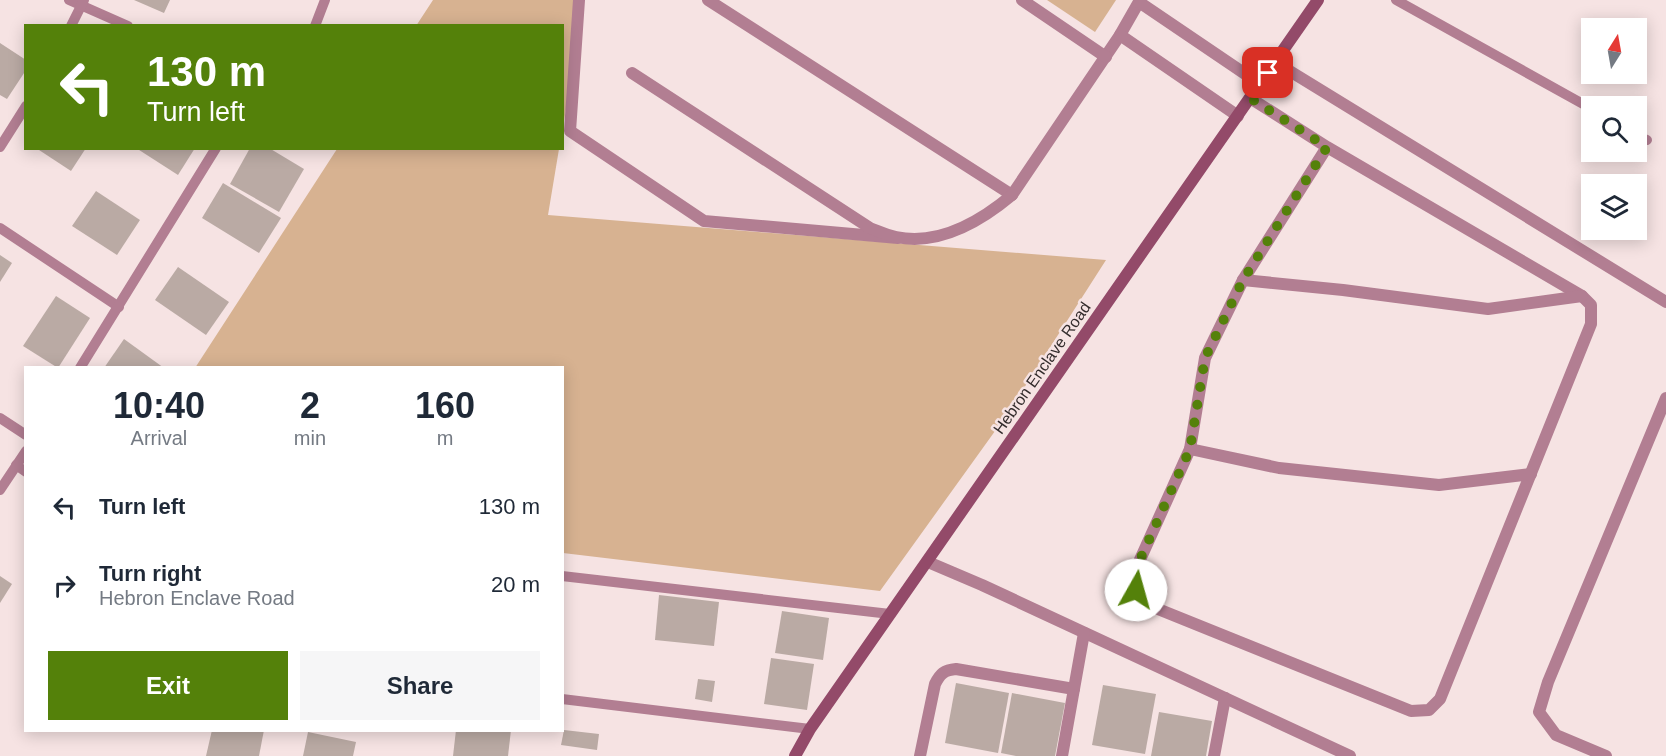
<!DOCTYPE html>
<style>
body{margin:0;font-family:Helvetica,sans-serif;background:#f6f6f7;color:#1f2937;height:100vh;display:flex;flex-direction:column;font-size:22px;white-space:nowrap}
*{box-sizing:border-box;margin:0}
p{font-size:20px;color:#747a83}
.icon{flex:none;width:33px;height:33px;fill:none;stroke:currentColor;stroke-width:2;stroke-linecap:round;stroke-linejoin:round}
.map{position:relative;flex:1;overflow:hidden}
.sheet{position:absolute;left:24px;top:366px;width:540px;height:366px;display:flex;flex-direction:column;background:#fff;border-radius:0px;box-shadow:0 3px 15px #0003}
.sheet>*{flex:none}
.guide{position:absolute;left:24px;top:24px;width:540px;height:126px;border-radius:0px;box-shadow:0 3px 15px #0003;background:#54810a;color:#fff;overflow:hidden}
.needle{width:39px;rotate:11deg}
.tools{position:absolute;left:1581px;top:18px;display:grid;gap:12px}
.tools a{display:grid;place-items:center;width:66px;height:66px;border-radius:0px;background:#fff;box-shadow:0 3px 15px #0003;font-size:30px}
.pin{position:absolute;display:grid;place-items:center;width:51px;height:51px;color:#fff;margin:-26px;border-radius:12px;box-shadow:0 3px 9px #0006}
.me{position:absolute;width:66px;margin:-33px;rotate:7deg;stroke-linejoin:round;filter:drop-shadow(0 0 4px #0008)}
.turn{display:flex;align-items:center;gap:21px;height:126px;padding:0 24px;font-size:27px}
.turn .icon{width:78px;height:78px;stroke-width:2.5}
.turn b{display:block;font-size:42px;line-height:51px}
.eta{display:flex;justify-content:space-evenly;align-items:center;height:102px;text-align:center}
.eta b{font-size:36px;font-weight:700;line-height:42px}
.button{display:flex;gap:12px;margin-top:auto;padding:12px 24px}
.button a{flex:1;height:69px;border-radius:0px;background:#54810a;color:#fff;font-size:24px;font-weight:700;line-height:69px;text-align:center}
.button a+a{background:#f6f6f7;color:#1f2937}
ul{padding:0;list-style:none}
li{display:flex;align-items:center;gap:18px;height:78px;padding:0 24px}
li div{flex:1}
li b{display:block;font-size:22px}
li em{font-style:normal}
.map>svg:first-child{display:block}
.green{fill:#d7b291}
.building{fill:#baaaa4}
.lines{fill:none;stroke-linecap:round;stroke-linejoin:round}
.lane{stroke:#b27e92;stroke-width:10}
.street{stroke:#b27e92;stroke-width:12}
.secondary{stroke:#934a69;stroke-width:12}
.route{stroke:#54810a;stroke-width:10;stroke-dasharray:0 18}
.labels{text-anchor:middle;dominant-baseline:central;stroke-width:5;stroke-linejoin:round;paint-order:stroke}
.street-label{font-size:16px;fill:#332c2c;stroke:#f6e3e3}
</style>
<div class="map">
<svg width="1666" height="756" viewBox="0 0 1666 756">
<rect width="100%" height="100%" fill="#f6e3e3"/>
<g class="green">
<polygon points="433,0 584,0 563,127 562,26 416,26"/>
<polygon points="1047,0 1116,0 1095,32"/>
<polygon points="337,149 559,149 548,215 1106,260 1008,413 880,591 563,553 562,368 195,368"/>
</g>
<g class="building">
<polygon points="134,0 170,0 164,13"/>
<polygon points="0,43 26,60 26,70 7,99 0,95"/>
<polygon points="36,148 86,148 71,171"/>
<polygon points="136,148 195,148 178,175"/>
<polygon points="250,148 269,148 304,169 279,212 230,184"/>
<polygon points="223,183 281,218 259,253 202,218"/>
<polygon points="96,191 140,220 117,255 72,226"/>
<polygon points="0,255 12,263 0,282"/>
<polygon points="178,267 229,302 206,335 155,300"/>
<polygon points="56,296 90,318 58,368 23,346"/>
<polygon points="124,339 164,368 104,368"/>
<polygon points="0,576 12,584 0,603"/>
<polygon points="659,595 719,602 714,646 655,640"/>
<polygon points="782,611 829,618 823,660 775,653"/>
<polygon points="771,658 814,664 807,710 764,704"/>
<polygon points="698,679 715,681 712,702 695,699"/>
<polygon points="956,683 1009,693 998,753 945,743"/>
<polygon points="1103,685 1156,694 1145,754 1092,745"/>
<polygon points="1012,693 1065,703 1055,756 1016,756 1001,753"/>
<polygon points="1159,712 1212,721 1206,756 1151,756"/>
<polygon points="212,730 264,730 259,756 206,756"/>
<polygon points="456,730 511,730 508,756 453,756"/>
<polygon points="564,730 599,734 597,750 561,745"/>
<polygon points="308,732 356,742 353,756 303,756"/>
</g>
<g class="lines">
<g class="lane">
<polyline points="69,0 128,26"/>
<polyline points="1396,0 1592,109"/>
<polyline points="71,26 84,0"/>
<polyline points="315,26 325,0"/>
<polyline points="1636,135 1647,140"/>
<polyline points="0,147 26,106"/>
<polyline points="0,228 119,307"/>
<polyline points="80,368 216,148"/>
<polyline points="0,418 26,435"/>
<polyline points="16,465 26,472"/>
<polyline points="0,490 26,451"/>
<polyline points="562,576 890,614"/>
<polyline points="562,699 810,729"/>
</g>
<g class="street">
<polyline points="579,0 570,131 704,221 898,238"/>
<polyline points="708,0 1012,195 1120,35 1140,0"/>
<polyline points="1022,0 1106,57"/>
<polyline points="1139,2 1260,84"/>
<polyline points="1120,35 1238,116"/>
<polyline points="1275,62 1666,302"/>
<path d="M632 73 870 228C878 231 887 235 896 237 939 246 981 221 1012 195"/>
<polyline points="1250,98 1327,147 1582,296 1591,305 1591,324 1440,699 1429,710 1411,711 1148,605 1136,590 1134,573 1190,449 1205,358 1243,280 1327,147"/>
<polyline points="1243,280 1343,290 1488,309 1582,296"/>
<polyline points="1190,449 1279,468 1439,485 1531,474"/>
<polyline points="928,562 982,585 1350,756"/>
<path d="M920 756 935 684C940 674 944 670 956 669L1074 689"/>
<polyline points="1062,756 1084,633"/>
<polyline points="1214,756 1225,698"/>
<polyline points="1606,756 1556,735 1539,712 1548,682 1666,398"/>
</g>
<polyline class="secondary" points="795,756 810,729 1318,0"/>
</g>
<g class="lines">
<polyline class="route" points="1136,590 1134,573 1190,449 1205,358 1243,280 1327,147 1250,98 1268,73"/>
</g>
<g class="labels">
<g class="street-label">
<text transform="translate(1042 368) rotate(-55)">Hebron Enclave Road</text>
</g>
</g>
</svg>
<div class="tools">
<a><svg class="needle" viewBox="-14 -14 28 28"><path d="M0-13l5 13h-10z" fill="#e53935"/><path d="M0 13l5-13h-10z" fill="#747a83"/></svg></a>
<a><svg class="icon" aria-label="search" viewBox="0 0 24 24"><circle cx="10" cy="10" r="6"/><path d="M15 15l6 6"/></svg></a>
<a><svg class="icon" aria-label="layers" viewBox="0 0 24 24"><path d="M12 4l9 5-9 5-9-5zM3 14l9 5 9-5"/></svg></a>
</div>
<div class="pin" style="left:1268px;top:73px;background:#d93025"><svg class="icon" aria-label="arrive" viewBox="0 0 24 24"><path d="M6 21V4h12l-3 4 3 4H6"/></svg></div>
<svg class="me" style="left:1136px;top:590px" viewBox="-20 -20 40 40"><circle r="19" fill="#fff"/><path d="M0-13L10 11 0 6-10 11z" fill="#54810a"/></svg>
<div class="guide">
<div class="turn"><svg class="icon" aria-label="left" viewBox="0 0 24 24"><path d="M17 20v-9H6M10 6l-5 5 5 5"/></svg><div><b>130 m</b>Turn left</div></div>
</div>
<section class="sheet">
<div class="eta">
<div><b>10:40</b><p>Arrival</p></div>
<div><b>2</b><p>min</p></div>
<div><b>160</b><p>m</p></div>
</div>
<ul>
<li><svg class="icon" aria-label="left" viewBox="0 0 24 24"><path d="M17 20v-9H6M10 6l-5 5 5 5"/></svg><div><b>Turn left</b></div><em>130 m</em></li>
<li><svg class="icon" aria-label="right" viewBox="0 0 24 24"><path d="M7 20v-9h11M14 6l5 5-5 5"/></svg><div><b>Turn right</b><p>Hebron Enclave Road</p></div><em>20 m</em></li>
</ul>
<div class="button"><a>Exit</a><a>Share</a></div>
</section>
</div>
